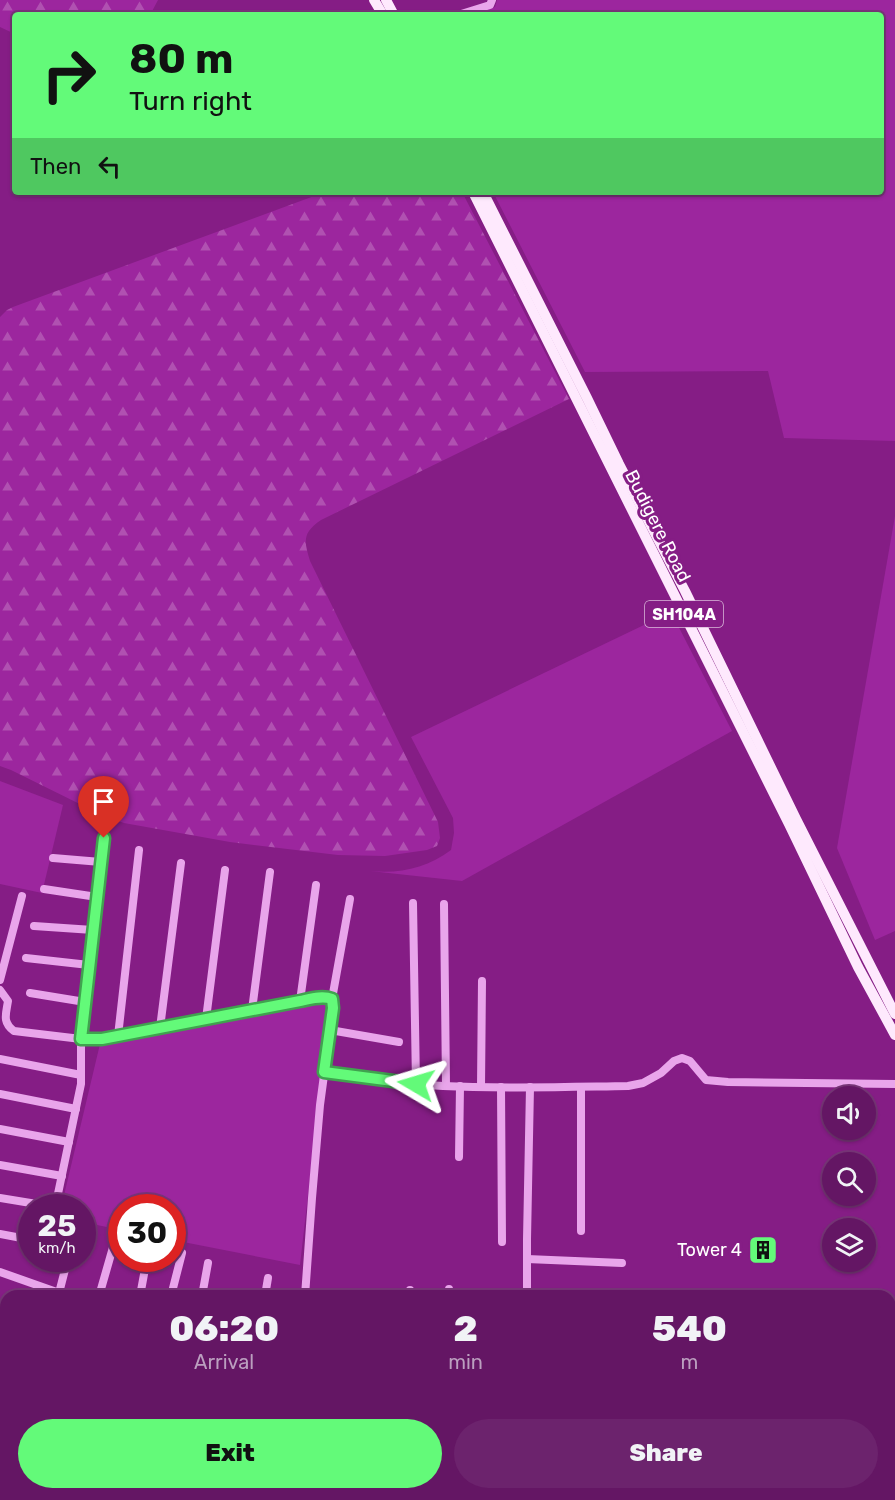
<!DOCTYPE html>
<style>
body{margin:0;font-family:Rubik,sans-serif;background:#6c236d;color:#f1f3f6;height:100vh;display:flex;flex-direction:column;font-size:22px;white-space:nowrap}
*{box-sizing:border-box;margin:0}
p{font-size:20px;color:#bb9fbf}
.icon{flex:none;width:33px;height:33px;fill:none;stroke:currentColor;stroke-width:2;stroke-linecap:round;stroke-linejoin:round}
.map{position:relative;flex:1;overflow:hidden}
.details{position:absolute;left:0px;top:1290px;width:896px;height:210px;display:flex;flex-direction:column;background:#641664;border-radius:18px 18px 0 0;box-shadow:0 2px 4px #0004,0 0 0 2px #783578}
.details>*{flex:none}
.hud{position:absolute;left:12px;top:12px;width:872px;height:183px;border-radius:6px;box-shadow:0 2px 4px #0004,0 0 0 2px #783578;background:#63fa79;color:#111;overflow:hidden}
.controls{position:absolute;left:822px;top:1086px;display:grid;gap:12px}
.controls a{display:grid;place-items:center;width:54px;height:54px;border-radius:50%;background:#641664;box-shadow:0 2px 4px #0004,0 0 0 2px #783578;font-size:30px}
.speed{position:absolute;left:18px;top:1194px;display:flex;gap:12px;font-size:30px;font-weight:700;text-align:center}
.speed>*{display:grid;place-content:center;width:78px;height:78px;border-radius:50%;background:#641664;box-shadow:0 2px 4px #0004,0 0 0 2px #783578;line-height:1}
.speed small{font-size:15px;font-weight:400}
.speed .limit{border:9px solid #d22;background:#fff;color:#111}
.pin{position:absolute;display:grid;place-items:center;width:51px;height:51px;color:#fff;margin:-62px -26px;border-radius:50% 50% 50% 0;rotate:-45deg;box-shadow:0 0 6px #0007}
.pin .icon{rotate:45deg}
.me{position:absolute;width:66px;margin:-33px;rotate:277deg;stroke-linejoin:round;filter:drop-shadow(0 0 4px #0008)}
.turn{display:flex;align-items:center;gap:21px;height:126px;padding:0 18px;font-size:27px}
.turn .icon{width:78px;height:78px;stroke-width:2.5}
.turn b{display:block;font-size:42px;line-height:51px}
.then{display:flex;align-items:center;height:57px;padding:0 18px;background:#0003;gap:12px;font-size:22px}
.eta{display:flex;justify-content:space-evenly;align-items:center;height:102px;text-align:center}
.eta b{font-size:36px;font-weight:800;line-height:42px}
.button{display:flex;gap:12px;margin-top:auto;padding:12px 18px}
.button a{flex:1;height:69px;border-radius:36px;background:#63fa79;color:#111;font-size:24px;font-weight:800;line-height:69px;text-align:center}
.button a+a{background:#6c236d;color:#f1f3f6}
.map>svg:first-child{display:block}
.green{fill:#9c269e}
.forest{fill:url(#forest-firs)}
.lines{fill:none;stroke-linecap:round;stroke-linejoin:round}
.minor{stroke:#e9a5eb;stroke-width:8}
.major{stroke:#fee9fd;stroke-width:10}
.route-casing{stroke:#40a24f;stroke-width:15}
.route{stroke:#63fa79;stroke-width:10}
.labels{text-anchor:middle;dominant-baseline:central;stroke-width:6;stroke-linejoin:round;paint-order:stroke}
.shield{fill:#851d85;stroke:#dabbda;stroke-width:1.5}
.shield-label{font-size:16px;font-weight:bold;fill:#fff}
.street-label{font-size:18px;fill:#fff;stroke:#851d85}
.poi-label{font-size:18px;fill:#fff;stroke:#851d85;text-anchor:end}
</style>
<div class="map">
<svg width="895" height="1500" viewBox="0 0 895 1500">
<defs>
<pattern id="forest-firs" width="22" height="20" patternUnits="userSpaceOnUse" patternTransform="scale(1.5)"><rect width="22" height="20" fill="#9c269e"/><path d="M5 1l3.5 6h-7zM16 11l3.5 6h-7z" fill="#b051b1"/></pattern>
</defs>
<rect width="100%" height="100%" fill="#851d85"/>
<g class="green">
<polygon points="497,0 895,0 895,441 784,438 768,371 585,372 493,192 880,192 880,15 471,15 495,7"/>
<polygon points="895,516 895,931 875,940 837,848"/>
<path d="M671 612 732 731 462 881 370 871C400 874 427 868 451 850L454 833 453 818 411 737Z"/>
<polygon points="0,781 63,805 42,893 0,884"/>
<polygon points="330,1002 300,1265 173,1240 172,1208 122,1208 121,1230 83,1222 82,1208 61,1208 100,1044"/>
<rect x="383" y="1494" width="97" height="6"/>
</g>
<g class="forest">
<polygon points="0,0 158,0 150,15 15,15 15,34 0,27"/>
<path d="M325 192H462L569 399 321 520C302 533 304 541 310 561L438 822 440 838 437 846 427 850 385 856 338 855 230 842 124 823 102 815 11 770 0 766V317L7 310 13 307Z"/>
</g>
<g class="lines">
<g class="minor">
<polyline points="458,15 490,5 492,0"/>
<polyline points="53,858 101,862"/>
<polyline points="44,889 97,897"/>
<polyline points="413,903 416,1084"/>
<polyline points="444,904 446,1086"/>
<polyline points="34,926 93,930"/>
<polyline points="26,958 89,965"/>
<polyline points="0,980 22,896"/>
<path d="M0 990 8 1001C6 1014 2 1022 14 1031L81 1039H102L323 997 332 999 333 1008 320 1105 312 1198 305 1296"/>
<polyline points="30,993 85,1002"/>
<polyline points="332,999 350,899"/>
<polyline points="300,1001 316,885"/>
<polyline points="252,1010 270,872"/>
<polyline points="206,1019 225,870"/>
<polyline points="160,1028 181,863"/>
<polyline points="330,1030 399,1042"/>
<polyline points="118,1036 139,850"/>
<polyline points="0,1059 81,1075"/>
<path d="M325 1072C364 1077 404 1084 443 1086 505 1089 566 1087 628 1086L643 1083 661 1073 674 1061 682 1058 690 1061 706 1080 728 1082 895 1084"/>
<polyline points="481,1087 482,981"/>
<polyline points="501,1087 502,1242"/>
<polyline points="581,1087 581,1231"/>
<polyline points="0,1094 76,1109"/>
<polyline points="0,1129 69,1142"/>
<polyline points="459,1157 460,1086"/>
<polyline points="0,1165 62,1176"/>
<polyline points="0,1198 55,1207"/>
<polyline points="55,1208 81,1084 81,1039 103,838"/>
<polyline points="0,1234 32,1240"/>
<polyline points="527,1259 622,1263"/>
<polyline points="0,1272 68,1296"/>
<polyline points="410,1290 410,1296"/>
<polyline points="59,1293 68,1258"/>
<polyline points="99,1296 122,1216"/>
<polyline points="140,1296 147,1258"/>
<polyline points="171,1296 182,1253"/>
<polyline points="202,1296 208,1263"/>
<polyline points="265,1296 268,1278"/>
<polyline points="449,1296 449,1289"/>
<polyline points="527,1296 527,1239 530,1087"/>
<polyline points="0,1387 6,1388"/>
<polyline points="0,1448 6,1449"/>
<polyline points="178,1494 178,1500"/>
<polyline points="302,1494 302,1500"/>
<polyline points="541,1494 541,1500"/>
<polyline points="337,1500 337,1494"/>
<polyline points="373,1500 373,1494"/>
<polyline points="609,1500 609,1494"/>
</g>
<g class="major">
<polyline points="374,0 383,15"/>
<polyline points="386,0 394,15"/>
<polyline points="473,192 789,824 858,967 895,1035"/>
<polyline points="483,192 587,398 619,464 685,591 796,819 895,1014"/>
</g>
</g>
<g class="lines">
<g class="route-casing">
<path id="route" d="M104 838 81 1039H102L300 1001C310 999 322 995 332 999L333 1008 324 1072 416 1084"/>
</g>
<use href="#route" class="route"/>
</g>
<defs>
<g id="building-square" transform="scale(1.5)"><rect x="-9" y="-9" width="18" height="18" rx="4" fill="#63fa79" stroke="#851d85"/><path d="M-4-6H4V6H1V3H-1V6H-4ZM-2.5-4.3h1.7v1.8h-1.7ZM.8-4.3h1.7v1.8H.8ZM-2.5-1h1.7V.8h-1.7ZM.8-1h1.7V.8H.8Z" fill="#111"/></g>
</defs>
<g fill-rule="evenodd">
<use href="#building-square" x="763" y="1250"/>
</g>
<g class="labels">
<rect class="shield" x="645" y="601" width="78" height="26" rx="4.5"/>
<g class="shield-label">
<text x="684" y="614">SH104A</text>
</g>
<g class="street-label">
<text transform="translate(658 526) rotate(63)">Budigere Road</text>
</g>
<g class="poi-label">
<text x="742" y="1250">Tower 4</text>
</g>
</g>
</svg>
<div class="controls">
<a><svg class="icon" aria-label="sound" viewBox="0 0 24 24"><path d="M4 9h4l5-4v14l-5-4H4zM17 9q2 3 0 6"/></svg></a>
<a><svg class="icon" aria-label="search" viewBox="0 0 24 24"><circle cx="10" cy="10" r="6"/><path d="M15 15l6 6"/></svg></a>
<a><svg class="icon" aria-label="layers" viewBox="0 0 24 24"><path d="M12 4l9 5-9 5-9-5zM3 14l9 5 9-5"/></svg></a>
</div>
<div class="speed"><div>25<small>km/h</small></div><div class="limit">30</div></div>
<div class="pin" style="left:104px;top:838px;background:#d93025"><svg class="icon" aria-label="arrive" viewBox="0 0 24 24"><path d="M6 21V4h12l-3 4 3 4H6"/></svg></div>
<svg class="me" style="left:416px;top:1084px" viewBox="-20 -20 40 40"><path d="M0-17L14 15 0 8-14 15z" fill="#63fa79" stroke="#fff" stroke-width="4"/></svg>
<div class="hud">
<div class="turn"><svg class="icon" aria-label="right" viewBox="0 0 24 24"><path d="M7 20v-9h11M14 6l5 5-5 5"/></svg><div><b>80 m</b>Turn right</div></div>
<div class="then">Then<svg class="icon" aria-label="left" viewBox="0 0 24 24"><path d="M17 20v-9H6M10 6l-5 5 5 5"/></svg></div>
</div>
<section class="details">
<div class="eta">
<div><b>06:20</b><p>Arrival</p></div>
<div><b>2</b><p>min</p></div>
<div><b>540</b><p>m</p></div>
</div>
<div class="button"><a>Exit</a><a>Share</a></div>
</section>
</div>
